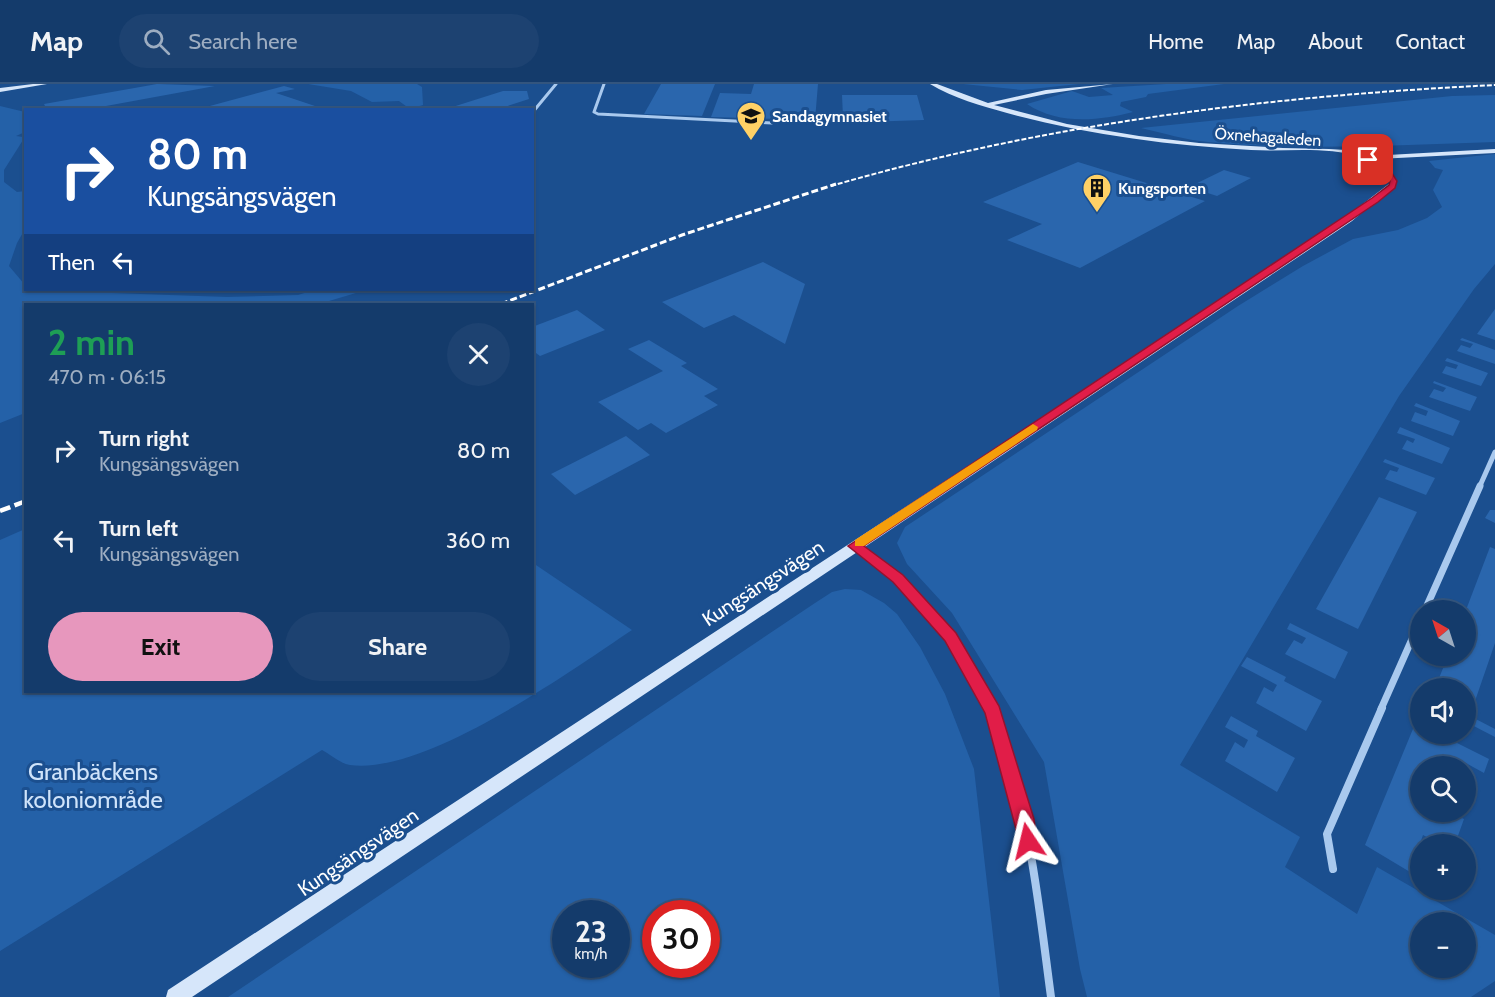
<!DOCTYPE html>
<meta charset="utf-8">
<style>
body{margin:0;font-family:Cabin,sans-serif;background:#1d4271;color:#f1f3f6;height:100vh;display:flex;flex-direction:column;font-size:22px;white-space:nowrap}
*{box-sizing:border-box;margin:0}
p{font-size:20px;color:#9dadc1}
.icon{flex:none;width:33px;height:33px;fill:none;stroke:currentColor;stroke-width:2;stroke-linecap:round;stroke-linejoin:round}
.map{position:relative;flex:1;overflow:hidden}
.side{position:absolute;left:24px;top:219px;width:510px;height:390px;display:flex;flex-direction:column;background:#143b6b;border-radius:0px;box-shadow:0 2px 4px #0004,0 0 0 2px #33557e}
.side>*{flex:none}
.banner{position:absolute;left:24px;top:24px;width:510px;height:183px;border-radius:0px;box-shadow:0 2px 4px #0004,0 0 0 2px #33557e;background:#1a4fa0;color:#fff;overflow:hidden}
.needle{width:39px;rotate:321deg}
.controls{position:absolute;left:1410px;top:516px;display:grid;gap:12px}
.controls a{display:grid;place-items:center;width:66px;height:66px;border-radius:50%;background:#143b6b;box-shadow:0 2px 4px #0004,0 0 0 2px #33557e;font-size:30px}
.speed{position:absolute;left:552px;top:816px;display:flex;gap:12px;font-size:30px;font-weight:700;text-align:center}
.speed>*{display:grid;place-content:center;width:78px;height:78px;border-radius:50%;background:#143b6b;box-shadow:0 2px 4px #0004,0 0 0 2px #33557e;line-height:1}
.speed small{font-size:15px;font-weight:400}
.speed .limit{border:9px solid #d22;background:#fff;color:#111}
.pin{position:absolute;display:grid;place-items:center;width:51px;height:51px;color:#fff;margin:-26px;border-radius:12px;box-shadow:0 3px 9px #0006}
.me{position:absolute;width:66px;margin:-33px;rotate:350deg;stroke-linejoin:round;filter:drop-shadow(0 0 4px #0008)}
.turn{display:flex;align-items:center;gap:21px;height:126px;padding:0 24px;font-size:27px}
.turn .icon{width:78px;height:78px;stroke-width:2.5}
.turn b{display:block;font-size:42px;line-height:51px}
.then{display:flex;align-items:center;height:57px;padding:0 24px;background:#0003;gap:12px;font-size:22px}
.round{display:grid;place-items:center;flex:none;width:63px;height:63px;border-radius:32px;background:#1d4271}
.summary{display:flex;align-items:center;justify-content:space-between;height:102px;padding:0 24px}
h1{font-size:36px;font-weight:700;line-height:45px;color:#1e9e55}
.button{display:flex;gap:12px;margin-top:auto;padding:12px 24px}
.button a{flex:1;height:69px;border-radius:36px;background:#e797bd;color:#111;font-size:24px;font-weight:700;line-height:69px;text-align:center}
.button a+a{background:#1d4271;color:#f1f3f6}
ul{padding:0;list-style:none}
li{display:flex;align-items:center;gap:18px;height:90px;padding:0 24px}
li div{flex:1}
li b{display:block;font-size:22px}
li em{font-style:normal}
header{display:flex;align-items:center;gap:36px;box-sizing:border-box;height:84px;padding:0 30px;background:#143b6b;border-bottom:2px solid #33557e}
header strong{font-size:28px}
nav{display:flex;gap:33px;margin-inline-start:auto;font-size:21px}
.search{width:420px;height:54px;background:#1d4271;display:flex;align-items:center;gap:15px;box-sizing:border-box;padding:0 21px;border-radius:33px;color:#9dadc1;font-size:22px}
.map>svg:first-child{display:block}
.green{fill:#2461a8;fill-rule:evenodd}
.building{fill:#2a66ad}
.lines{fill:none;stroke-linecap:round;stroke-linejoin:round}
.street-far3{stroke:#a9c9ee;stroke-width:3}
.street-far2{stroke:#a9c9ee;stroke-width:5}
.street-far1{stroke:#a9c9ee;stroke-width:7}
.street{stroke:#a9c9ee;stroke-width:8}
.secondary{fill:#d6e6fa;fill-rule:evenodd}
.rail-far2{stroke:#fff;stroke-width:2;stroke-dasharray:5 2;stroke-linecap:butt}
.rail-far1{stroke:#fff;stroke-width:3;stroke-dasharray:7 3;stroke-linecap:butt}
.rail{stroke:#fff;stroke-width:4.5;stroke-dasharray:11 4.5;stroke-linecap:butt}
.route{fill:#e11d48;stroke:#92132f;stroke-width:1.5}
.slow{fill:#f59e0b}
.labels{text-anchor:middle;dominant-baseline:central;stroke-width:6;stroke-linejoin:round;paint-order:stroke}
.far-poi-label{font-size:16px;font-weight:bold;fill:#fff;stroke:#1b4f8f;text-anchor:start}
.far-street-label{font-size:16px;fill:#fff;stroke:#1b4f8f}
.street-label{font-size:20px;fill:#fff;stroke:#1b4f8f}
.near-park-label{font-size:24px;fill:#cfe3fa;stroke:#1b4f8f}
</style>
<header>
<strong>Map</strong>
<div class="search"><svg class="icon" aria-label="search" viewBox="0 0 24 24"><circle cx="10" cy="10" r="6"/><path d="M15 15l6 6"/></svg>Search here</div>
<nav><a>Home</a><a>Map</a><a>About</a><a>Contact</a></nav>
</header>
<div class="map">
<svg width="1495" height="913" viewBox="0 0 1495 913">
<rect width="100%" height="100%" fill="#1b4f8f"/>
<g class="green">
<polygon points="308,0 417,0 422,3 423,21 410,25 399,17 372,18 351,7"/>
<polygon points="963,0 1079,0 1022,6"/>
<path d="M1166 0H1224L1148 10 1146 13 1121 18 1120 22 1133 28C1098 37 1058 41 1027 20L1072 7 1089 13 1113 11 1101 4Z"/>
<path d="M1495 11V58C1400 61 1303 67 1208 58 1186 56 1163 49 1141 44L1452 12Z"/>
<polygon points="0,22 25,28 25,48 16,52 23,53 23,56 4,86 4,98 17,108 25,107 25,145 17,159 9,182 25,201 26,206 227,213 298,211 314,206 366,206 319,220 26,220 25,329 0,339"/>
<path d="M1495 70V180L1474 205 1399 312 1180 681 1300 753 1285 783 1357 830 1377 783 1495 851V897L1471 913H1087L1080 885 1044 678 952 529 907 480 897 459 905 443 1238 222 1303 182 1353 155 1398 146 1427 134 1442 123 1433 106 1443 86 1435 84 1429 77ZM1466 838V884H1420V838Z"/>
<path d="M25 445 26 608H532L533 479 632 546C569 588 426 691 350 681 341 680 330 670 322 666L0 867V456Z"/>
<path d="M845 505 861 506 884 519 897 530 920 563 945 610 974 685 1000 913H228L815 519 832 508ZM566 830H616V880H566ZM656 830H706V880H656Z"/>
</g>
<g class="building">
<polygon points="157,0 215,2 106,22 108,26 47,26 44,20"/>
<polygon points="661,0 715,0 702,32 644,30"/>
<polygon points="754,0 818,0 815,36 711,33 720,9 751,10"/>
<polygon points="284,2 295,5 276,9 327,26 195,26"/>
<polygon points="503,7 527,7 529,15 495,26 443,26"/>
<polygon points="842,11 917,11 924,36 865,38 864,34 843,33"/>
<polygon points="1078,78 1205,117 1080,184 1007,156 1042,140 983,118"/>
<polygon points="1224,86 1251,94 1217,112 1189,103"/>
<polygon points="763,178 805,200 785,260 734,231 704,244 662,218"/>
<polygon points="1495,225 1495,256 1477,250"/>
<polygon points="577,226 605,246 540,272 532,266 532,243"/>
<polygon points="1462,254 1495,266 1495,280 1457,267 1461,261 1470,264 1473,260 1460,256"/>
<polygon points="649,256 687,279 681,282 718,305 704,312 718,321 666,349 651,339 638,346 598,318 663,287 628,265"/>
<polygon points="1447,274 1488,289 1481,302 1442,289 1446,282 1456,285 1458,281 1445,277"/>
<polygon points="1434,297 1477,313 1470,327 1429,313 1434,305 1443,308 1446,304 1433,299"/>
<polygon points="1416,319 1460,337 1453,352 1411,337 1415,328 1426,332 1428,327 1414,322"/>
<polygon points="1400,343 1450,364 1442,380 1402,365 1407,356 1413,359 1415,355 1397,349"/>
<polygon points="626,352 650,371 575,411 551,390"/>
<polygon points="1385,375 1435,394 1426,411 1385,395 1390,386 1397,388 1399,384 1383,378"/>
<polygon points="1379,413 1417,428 1358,545 1316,525"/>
<polygon points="1490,426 1495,426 1495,439 1485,434"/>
<polygon points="1490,463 1495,465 1495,559 1475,617 1466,613 1466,604 1448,604 1437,599 1448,572 1466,572 1466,526"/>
<polygon points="1290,539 1348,568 1335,595 1285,570 1294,556 1302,560 1306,554 1287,545"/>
<polygon points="1247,573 1286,593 1284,597 1322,617 1306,647 1256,619 1264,603 1273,608 1277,601 1241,582"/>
<polygon points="1420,628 1420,650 1461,650 1457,659 1489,675 1484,689 1453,672 1449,682 1420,682 1420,728 1450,728 1464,735 1455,760 1440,760 1423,751 1410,788 1365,761"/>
<polygon points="1468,631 1495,645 1495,653 1466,638"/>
<polygon points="1231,632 1258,647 1256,652 1295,674 1277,708 1225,677 1235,658 1244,664 1248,656 1225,643"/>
</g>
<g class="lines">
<g class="street-far3">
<polyline points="604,0 594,28 598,30 772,39"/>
<polyline points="532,29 556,0"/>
</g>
<polyline class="street-far2" points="1479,404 1495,368"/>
<g class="street-far1">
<path d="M856 463C921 512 956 551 990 625"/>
<polyline points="1425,526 1480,402"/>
<polyline points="1381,625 1420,537"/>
</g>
<g class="street">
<path d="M989 624C1029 714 1038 817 1051 913"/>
<polyline points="1333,785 1327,750 1382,624"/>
</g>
<g class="secondary">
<polygon points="33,0 47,0 0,8 0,4"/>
<path d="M930 0H937L988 19 1046 6 1113 0 1046 10 994 21 1067 40 1139 52 1199 59 1283 64 1329 65 1346 66 1370 72 1495 65V69L1378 75 1390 85 1397 99 1352 137 192 913H166L168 906 1275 181 1346 133 1390 99C1384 85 1375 77 1361 73 1327 62 1286 68 1251 66 1169 61 1087 51 1007 29 982 22 953 14 930 0Z"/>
</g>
<path class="rail-far2" d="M831 102C1048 39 1270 12 1495 1"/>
<polyline class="rail-far1" points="501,220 682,151 836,100"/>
<polyline class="rail" points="0,427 26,417"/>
</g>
<polygon class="route" points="1368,74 1386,80 1397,97 1395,104 1378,118 864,462 903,491 956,549 999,622 1034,735 1037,757 1035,764 1028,766 1021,764 985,629 945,557 893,498 848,462 1372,114 1389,101 1390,97 1381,83 1366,78"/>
<polygon class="slow" points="1033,340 1038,343 1037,346 864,462 855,462 855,456"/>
<defs>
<g id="school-pin" transform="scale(1.5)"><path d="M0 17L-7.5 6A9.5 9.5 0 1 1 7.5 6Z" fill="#ffd166" stroke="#1b4f8f"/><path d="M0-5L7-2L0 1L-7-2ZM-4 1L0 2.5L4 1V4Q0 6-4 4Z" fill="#111"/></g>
<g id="building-pin" transform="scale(1.5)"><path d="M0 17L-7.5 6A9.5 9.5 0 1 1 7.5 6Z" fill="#ffd166" stroke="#1b4f8f"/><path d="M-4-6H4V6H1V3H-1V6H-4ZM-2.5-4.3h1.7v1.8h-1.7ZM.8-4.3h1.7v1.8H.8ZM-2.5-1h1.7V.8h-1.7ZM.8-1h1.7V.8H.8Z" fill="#111"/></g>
</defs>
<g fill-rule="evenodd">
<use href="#school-pin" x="751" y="32"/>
<use href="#building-pin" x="1097" y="104"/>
</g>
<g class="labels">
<g class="far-poi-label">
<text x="772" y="32">Sandagymnasiet</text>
<text x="1118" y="104">Kungsporten</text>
</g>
<g class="far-street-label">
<text transform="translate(1268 53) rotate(4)">Öxnehagaleden</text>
</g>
<g class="street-label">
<text transform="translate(763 499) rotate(-33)">Kungsängsvägen</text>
<text transform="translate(358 768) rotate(-34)">Kungsängsvägen</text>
</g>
<g class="near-park-label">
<text x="93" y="687">Granbäckens<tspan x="93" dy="28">koloniområde</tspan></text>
</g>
</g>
</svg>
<div class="controls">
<a><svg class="needle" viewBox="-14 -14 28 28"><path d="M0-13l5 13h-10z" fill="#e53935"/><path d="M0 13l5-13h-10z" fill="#9dadc1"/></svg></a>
<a><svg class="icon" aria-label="sound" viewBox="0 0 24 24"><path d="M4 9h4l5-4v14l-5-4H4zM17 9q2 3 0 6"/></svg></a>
<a><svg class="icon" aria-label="search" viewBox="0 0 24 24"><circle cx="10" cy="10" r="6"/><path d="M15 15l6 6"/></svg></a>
<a>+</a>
<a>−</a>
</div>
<div class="speed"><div>23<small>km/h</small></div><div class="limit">30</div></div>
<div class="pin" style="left:1368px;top:76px;background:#d93025"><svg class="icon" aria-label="arrive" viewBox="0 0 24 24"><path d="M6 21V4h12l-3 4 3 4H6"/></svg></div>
<svg class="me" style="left:1028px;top:757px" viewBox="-20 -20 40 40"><path d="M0-17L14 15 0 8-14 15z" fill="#e11d48" stroke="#fff" stroke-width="4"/></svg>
<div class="banner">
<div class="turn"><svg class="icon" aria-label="right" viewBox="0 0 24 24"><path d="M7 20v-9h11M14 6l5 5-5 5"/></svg><div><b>80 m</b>Kungsängsvägen</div></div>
<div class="then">Then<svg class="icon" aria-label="left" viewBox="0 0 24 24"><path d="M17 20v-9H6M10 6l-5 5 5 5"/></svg></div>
</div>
<section class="side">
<div class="summary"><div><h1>2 min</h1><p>470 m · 06:15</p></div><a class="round"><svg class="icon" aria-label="close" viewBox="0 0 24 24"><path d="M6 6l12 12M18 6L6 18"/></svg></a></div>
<ul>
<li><svg class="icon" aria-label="right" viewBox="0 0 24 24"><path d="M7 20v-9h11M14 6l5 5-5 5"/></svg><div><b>Turn right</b><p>Kungsängsvägen</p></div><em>80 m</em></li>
<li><svg class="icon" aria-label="left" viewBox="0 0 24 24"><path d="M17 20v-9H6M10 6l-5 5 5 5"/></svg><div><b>Turn left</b><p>Kungsängsvägen</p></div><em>360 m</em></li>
</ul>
<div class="button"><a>Exit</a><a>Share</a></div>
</section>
</div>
